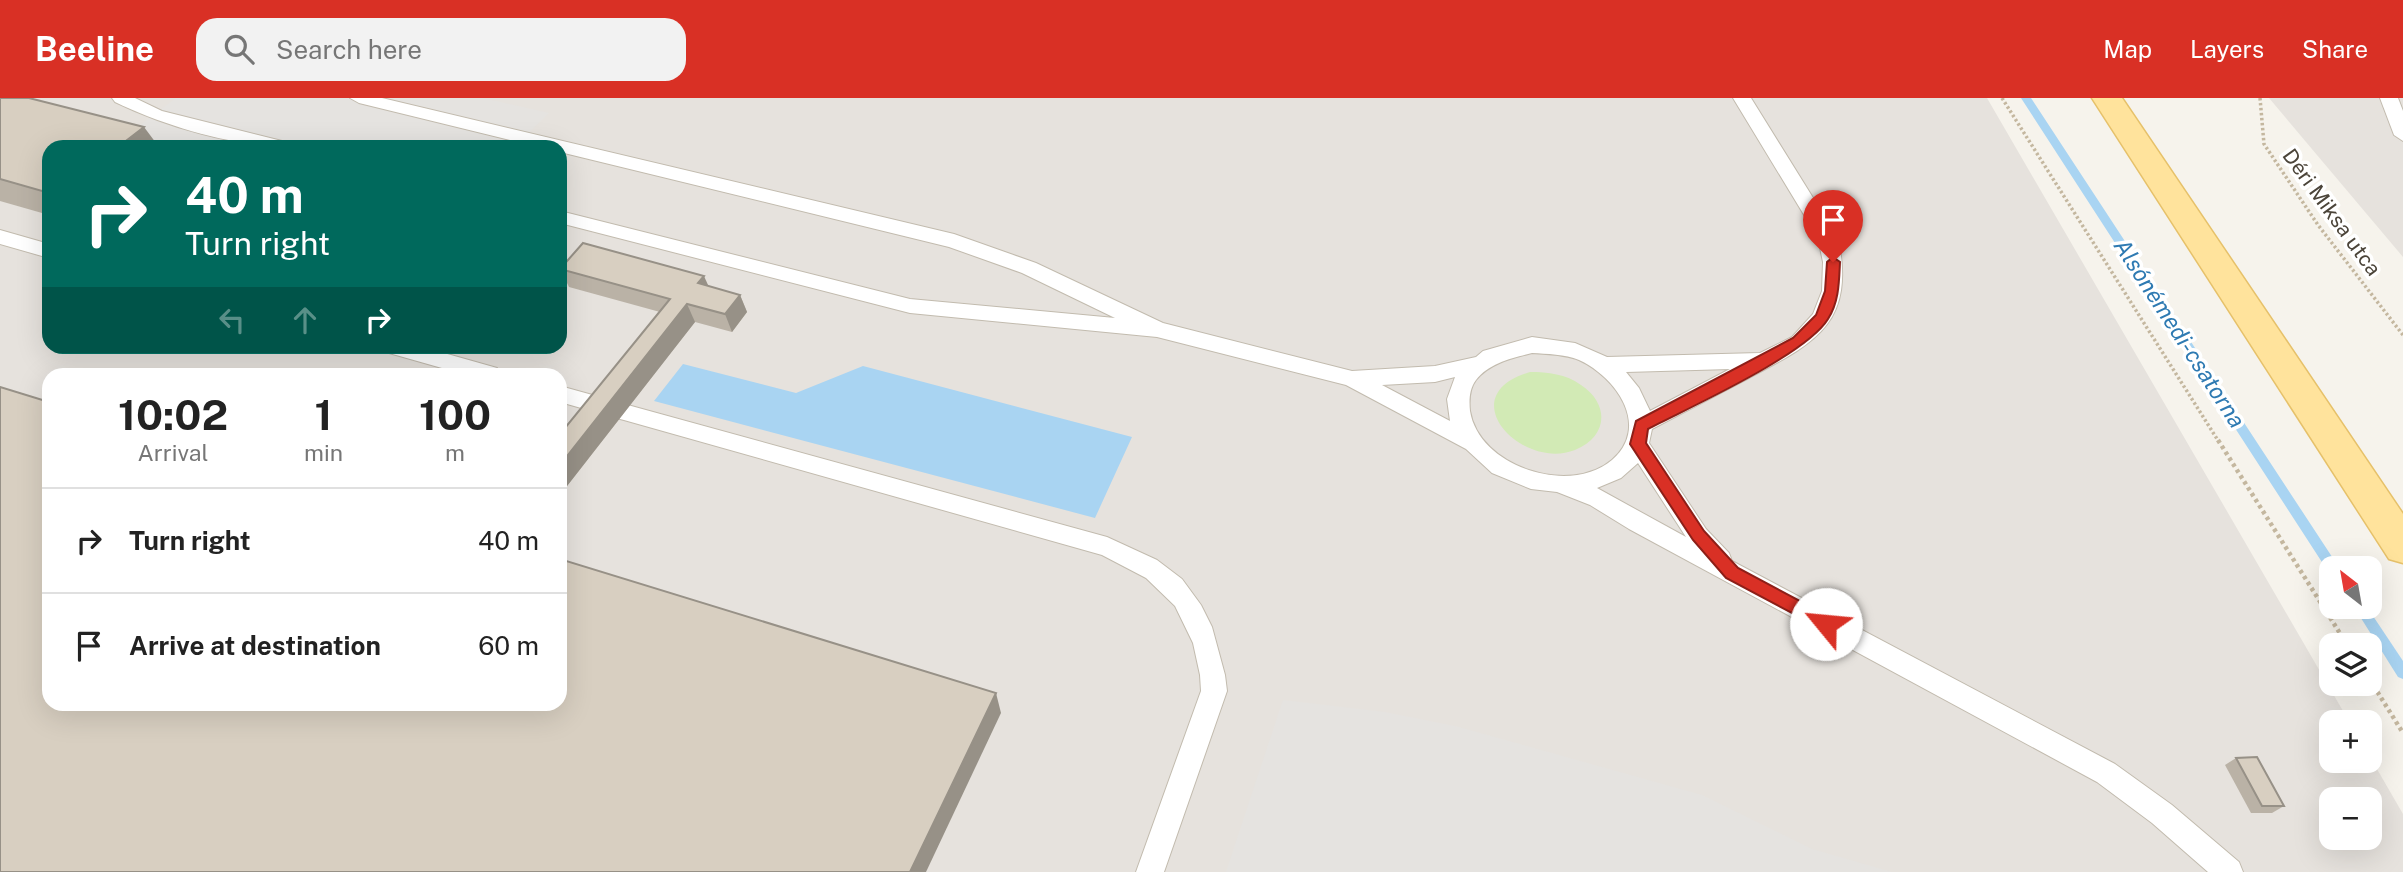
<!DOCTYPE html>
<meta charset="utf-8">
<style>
body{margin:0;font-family:"Public Sans",sans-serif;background:#f2f2f2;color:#222;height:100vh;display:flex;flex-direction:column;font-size:26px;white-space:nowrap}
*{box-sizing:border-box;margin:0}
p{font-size:23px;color:#767676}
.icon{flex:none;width:38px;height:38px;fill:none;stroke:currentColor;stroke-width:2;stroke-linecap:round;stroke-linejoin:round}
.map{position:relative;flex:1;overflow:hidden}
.drawer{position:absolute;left:42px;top:270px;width:525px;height:343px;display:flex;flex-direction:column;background:#fff;border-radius:21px;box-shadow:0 7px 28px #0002}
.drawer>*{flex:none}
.banner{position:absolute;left:42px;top:42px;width:525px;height:214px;border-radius:21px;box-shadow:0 7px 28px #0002;background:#00695c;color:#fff;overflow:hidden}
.needle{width:46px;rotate:329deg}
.fabs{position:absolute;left:2319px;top:458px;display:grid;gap:14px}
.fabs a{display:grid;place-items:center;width:63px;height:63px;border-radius:14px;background:#fff;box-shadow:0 7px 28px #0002;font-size:35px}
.pin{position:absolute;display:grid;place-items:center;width:60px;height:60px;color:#fff;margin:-72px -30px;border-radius:50% 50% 50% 0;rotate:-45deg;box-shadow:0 0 7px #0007}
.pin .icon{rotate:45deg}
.me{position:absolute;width:77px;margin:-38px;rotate:298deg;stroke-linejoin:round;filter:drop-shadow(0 0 5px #0008)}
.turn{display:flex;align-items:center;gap:24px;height:147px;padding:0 28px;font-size:32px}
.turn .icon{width:91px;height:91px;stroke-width:2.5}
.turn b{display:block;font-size:49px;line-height:60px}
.lanes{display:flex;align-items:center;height:66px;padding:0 28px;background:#0003;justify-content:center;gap:35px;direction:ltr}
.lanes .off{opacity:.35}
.eta{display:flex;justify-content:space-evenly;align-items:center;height:119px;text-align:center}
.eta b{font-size:42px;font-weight:700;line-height:49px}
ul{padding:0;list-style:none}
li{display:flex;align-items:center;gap:21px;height:105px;padding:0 28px;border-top:2px solid #e0e0e0}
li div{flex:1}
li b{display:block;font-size:26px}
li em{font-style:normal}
header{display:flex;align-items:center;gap:42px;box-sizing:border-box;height:98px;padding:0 35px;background:#d93025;color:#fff}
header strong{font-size:33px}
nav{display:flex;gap:38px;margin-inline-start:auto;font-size:24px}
.search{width:490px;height:63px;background:#f2f2f2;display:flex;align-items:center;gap:18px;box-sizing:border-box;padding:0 24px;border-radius:21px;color:#767676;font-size:26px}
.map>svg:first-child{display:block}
.industrial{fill:#e6e2dd;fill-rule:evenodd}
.green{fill:#d2eab5}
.parking{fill:#e5e3e0}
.water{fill:#a9d4f2}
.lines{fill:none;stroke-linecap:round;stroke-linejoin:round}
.stream{fill:#a9d4f2;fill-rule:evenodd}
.service-casing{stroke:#c2bbae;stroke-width:2}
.primary-casing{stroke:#e6c16a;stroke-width:3}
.path-far1{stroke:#c4b79f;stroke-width:3.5;stroke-dasharray:2.5 2.5;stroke-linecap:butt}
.path{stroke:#c4b79f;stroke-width:4.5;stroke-dasharray:3.5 3.5;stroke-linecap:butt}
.service{fill:#fff;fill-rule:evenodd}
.primary{fill:#ffe39c;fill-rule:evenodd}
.wall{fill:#bab2a6}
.shaded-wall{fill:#979187}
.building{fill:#d8cfc1;stroke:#979187;stroke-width:2}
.route{fill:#d93025;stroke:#8d1f18;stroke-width:2}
.labels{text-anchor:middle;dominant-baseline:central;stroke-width:7;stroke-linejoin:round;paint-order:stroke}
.street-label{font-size:21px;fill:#4b4439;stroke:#fff}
.water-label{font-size:23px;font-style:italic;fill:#2e7ab2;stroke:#fff}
</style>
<header>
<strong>Beeline</strong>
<div class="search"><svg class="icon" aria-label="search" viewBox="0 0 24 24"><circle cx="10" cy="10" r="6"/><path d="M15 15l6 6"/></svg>Search here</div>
<nav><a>Map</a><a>Layers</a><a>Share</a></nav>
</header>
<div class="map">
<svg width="2403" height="774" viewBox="0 0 2403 774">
<rect width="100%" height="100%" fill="#f6f3ec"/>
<g class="industrial">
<path d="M0 0H1987L2350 625H2331V663H2370V659L2403 716V774H0ZM49 49H560V248H49ZM49 276H560V606H49ZM2331 702H2370V740H2331Z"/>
<polygon points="2269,0 2403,0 2403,159"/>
</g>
<path class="green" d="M1530 274C1548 274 1566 276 1581 287 1610 306 1608 339 1575 352 1521 373 1450 297 1530 274Z"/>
<g class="parking">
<polygon points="176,0 483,0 549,15 514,49 153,49 122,41"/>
<polygon points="1283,602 1385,614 1455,628 1702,697 1812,751 1892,774 1226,774"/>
</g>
<polygon class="water" points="683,266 796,295 863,268 1132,339 1095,420 654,303"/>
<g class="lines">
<g class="stream">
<polygon points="2021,0 2031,0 2340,471 2331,471 2331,475 2329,475"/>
<polygon points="2354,509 2367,509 2403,563 2403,581 2398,579"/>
</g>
<g class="service-casing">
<g id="service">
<path d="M112 0H135L162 13 290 45 293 49C235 49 167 29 115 4Z"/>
<path d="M350 0H382L954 136 1036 165 1163 225 1352 273 1435 268 1476 259 1483 253 1532 239 1575 245 1607 259 1760 255 1792 239 1813 216 1822 193 1823 164 1818 140 1733 0H1751L1838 140C1856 227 1814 245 1747 281 1715 298 1683 315 1652 331L1649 345 1706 431 1729 455 1732 463 2115 666 2172 707 2239 764 2243 774H2208L2152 725 2097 684 1629 431 1590 407 1557 394 1531 391 1492 375 1466 351 1346 287 1157 239 910 215 560 125V113L910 201 1115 220 1022 175 949 149 560 54V49H539L359 5ZM1532 255C1547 256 1565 256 1579 262 1616 279 1651 328 1612 362 1570 398 1479 369 1470 313 1469 303 1469 291 1476 282 1489 265 1513 260 1532 255ZM1730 271 1650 313 1639 290 1626 274ZM1455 279 1447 301 1450 323 1382 287 1435 284ZM1638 365 1686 439 1597 390 1621 380Z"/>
<polygon points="2380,0 2398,0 2403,13 2403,43 2394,37"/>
<polygon points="0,132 49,146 49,160 0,146"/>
<polygon points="379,248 419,248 497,270 500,276 463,276 382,253"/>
<polygon points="560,288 614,303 616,308 624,306 1107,439 1157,462 1182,481 1201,507 1212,529 1225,577 1227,593 1164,774 1136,774 1201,593 1200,577 1193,545 1175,508 1146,480 1102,457 624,322 616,320 614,315 606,317 560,304"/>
</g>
</g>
<g class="primary-casing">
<polygon id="primary" points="2092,0 2122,0 2403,416 2403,465 2389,461"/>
</g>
<g class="path-far1">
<polyline points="2002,0 2219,344"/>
<polyline points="2260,0 2264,46 2318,127 2403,237"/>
</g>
<g class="path">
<polyline points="2218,342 2348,548"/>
<polyline points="2370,582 2403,635"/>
</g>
<use href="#service" class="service"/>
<use href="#primary" class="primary"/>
</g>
<g class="wall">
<polygon points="0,0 49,49 49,117 0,103"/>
<polygon points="560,171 709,188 740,197 747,214 732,234 695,224 560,397 560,336 660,214 569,189"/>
<polygon points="2236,660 2284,708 2272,715 2251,715 2225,667"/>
</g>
<g class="shaded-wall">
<polygon points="144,29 159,49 118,49"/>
<polygon points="704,178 712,196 698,185"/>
<polygon points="740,197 747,214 732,234 725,216"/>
<polygon points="687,206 695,224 560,397 560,367"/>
<polygon points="996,595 1001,615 926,774 910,774"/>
</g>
<g class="building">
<polygon points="0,0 29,0 144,29 118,49 49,49 49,95 0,81"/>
<polygon points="583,145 704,178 698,185 740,197 725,216 687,206 560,367 560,336 670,201 560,171"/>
<polygon points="0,289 49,304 49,606 560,606 560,461 996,595 910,774 0,774"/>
<polygon points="2257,659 2284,708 2262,708 2236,660"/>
</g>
<path class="route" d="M1833 159 1840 164C1839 184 1839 204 1828 221 1806 257 1690 309 1648 331L1646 345 1704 433 1738 470 1832 520 1835 526 1832 531 1826 533 1726 480 1693 442 1630 346 1636 323 1793 240 1816 217 1825 193 1827 164Z"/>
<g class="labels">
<g class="street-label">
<text transform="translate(2332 114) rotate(54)">Déri Miksa utca</text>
</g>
<g class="water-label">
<text transform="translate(2180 235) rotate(57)">Alsónémedi-csatorna</text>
</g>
</g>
</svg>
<div class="fabs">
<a><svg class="needle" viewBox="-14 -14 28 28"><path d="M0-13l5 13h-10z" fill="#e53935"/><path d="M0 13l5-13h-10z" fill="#767676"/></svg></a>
<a><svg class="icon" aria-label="layers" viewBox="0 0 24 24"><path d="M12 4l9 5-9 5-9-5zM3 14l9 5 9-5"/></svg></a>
<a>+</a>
<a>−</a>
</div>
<div class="pin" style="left:1833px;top:164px;background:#d93025"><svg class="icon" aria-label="arrive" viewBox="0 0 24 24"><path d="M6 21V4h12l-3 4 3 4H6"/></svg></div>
<svg class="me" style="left:1826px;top:526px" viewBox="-20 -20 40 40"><circle r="19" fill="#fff"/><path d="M0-13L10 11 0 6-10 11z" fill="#d93025"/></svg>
<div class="banner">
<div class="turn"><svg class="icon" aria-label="right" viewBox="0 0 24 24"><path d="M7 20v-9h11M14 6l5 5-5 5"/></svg><div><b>40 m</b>Turn right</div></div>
<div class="lanes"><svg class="icon off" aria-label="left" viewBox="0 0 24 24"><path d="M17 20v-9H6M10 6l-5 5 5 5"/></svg><svg class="icon off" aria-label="ahead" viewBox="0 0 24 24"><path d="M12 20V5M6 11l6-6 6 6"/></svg><svg class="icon" aria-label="right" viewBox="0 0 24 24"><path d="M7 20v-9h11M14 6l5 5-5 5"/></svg></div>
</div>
<section class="drawer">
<div class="eta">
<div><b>10:02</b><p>Arrival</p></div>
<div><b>1</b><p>min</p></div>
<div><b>100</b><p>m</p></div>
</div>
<ul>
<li><svg class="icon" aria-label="right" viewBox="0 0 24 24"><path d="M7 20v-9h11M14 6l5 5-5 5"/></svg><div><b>Turn right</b></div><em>40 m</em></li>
<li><svg class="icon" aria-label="arrive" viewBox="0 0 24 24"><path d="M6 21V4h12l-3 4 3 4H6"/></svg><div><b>Arrive at destination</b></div><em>60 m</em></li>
</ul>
</section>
</div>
